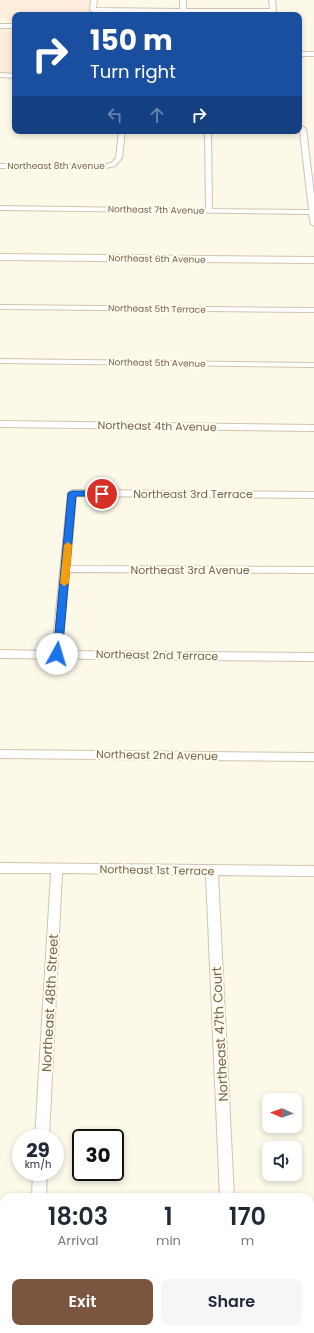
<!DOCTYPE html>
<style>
body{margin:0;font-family:Poppins,sans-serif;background:#f6f6f7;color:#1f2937;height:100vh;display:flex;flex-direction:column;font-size:15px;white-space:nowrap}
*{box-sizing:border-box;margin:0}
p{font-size:13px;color:#747a83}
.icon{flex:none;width:22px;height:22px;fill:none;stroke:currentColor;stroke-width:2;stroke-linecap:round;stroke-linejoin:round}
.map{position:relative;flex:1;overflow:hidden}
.drawer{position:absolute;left:0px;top:1193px;width:314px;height:140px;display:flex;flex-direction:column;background:#fff;border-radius:12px 12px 0 0;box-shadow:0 2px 6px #0003}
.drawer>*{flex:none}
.guide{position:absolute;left:12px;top:12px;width:290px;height:122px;border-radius:8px;box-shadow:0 2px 6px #0003;background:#1a4fa0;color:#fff;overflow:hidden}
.needle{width:26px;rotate:272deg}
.buttons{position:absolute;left:262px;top:1093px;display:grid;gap:8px}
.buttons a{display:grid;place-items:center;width:40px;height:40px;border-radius:8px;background:#fff;box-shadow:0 2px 6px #0003;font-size:20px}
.speed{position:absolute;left:12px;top:1129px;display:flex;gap:8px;font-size:20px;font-weight:700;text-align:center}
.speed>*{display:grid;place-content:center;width:52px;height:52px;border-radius:50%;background:#fff;box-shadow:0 2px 6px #0003;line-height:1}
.speed small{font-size:10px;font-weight:400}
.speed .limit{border:2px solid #111;border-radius:6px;background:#fff;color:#111}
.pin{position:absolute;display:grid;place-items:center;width:34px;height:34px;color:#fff;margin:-17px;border:2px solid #fff;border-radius:50%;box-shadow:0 1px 4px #0007}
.me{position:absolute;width:44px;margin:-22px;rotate:6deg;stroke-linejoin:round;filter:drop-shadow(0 0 3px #0008)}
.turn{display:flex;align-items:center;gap:14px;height:84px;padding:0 12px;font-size:18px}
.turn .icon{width:52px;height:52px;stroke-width:2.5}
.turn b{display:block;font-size:28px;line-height:34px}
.lanes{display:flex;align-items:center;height:38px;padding:0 12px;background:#0003;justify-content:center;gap:20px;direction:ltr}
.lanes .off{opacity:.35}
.eta{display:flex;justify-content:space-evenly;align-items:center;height:68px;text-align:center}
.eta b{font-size:24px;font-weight:600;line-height:28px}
.primary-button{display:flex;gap:8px;margin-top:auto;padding:8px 12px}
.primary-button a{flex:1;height:46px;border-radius:8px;background:#7b5540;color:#fff;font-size:16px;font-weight:600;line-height:46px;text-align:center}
.primary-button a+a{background:#f6f6f7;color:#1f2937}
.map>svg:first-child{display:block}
.commercial{fill:#feecdd}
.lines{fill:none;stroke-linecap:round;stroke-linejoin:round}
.street-casing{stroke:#d1c3ad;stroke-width:2}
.secondary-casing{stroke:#d4c4ab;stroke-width:2}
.street{fill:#fff;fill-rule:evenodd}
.secondary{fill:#fff;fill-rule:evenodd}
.route{fill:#1a73e8;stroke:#114b97}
.slow{fill:#f59e0b}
.labels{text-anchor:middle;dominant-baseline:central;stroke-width:4;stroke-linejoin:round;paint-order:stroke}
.far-street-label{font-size:9px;fill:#7a644b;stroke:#fffcf0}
.street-label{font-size:11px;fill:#7a644b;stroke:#fffcf0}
.near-street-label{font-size:13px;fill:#7a644b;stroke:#fffcf0}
</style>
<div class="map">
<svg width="314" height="1333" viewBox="0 0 314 1333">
<rect width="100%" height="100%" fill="#fdf9e9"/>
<g class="commercial">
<polygon points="0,0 91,0 90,12 122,11 122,15 15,15 15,21 0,18"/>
<polygon points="0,29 15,32 15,73 0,73"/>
</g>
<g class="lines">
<g class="street-casing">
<g id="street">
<polygon points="91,0 97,0 96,8 180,9 180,0 186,0 186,9 270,9 269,0 275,0 276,11 273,13 186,12 186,15 180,15 180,12 93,12 90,10"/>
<polygon points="0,73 15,74 15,78 0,77"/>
<polygon points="299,124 306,129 314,195 314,226 311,224 309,214 0,210 0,206 206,209 205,131 211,131 212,209 309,210"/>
<polygon points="119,131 125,131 122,158 115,166 101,169 0,168 0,164 101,165 111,163 116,158"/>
<polygon points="0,305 314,308 314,312 0,309"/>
<polygon points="0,359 314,363 314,367 0,363"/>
<polygon points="0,421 314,425 314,431 0,427"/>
<polygon points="72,490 314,492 314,498 76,496 70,566 314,567 314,573 69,572 62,651 314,653 314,661 0,658 0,650 52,651 68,493"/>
<polygon points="0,750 314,753 314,761 0,758"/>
<polygon points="0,863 314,866 314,876 218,875 234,1197 220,1197 206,875 62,873 49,1138 35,1138 51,873 0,873"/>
<polygon points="33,1172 47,1172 46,1197 32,1197"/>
<rect x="22" y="1329" width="14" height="4"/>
<rect x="224" y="1329" width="14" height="4"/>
</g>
</g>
<g class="secondary-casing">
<g id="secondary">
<rect x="0" y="24" width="15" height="4"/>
<rect x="299" y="52" width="15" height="4"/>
<polygon points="0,254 314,257 314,263 0,260"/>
<rect x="0" y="1251" width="4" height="20"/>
<rect x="310" y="1256" width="4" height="20"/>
<rect x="0" y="1282" width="4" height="20"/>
<rect x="310" y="1284" width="4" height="20"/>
</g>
</g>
<use href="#street" class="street"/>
<use href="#secondary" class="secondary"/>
</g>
<polygon class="route" points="72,491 102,491 106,494 102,496 76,496 62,654 57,657 53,654 68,493"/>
<polygon class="slow" points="68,542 72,545 69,583 64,586 60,583 64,545"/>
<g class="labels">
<g class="far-street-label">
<text x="56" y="166">Northeast 8th Avenue</text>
<text transform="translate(156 210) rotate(1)">Northeast 7th Avenue</text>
<text transform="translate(157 259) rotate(1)">Northeast 6th Avenue</text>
<text transform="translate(157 309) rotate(1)">Northeast 5th Terrace</text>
<text transform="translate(157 363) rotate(1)">Northeast 5th Avenue</text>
</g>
<g class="street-label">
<text transform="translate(157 426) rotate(1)">Northeast 4th Avenue</text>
<text x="193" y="494">Northeast 3rd Terrace</text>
<text x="190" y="570">Northeast 3rd Avenue</text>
<text transform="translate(157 655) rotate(1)">Northeast 2nd Terrace</text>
<text transform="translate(157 755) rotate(1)">Northeast 2nd Avenue</text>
<text transform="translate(157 870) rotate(1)">Northeast 1st Terrace</text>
</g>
<g class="near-street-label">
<text transform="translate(50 1003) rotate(-87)">Northeast 48th Street</text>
<text transform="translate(220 1034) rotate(-93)">Northeast 47th Court</text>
</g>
</g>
</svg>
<div class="buttons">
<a><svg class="needle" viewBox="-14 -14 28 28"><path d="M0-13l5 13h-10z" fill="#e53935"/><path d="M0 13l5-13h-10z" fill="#747a83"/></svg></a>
<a><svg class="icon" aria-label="sound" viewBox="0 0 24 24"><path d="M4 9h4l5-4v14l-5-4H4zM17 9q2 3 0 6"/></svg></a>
</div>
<div class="speed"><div>29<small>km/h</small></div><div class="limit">30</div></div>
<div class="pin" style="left:102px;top:494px;background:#d93025"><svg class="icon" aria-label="arrive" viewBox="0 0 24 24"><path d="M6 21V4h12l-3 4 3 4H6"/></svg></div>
<svg class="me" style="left:57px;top:654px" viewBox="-20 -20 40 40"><circle r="19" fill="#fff"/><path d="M0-13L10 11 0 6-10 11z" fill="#1a73e8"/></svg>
<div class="guide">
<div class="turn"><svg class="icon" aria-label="right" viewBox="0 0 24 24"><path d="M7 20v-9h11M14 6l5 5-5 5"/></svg><div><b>150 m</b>Turn right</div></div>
<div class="lanes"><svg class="icon off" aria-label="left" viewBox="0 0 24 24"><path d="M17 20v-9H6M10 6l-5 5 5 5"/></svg><svg class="icon off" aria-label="ahead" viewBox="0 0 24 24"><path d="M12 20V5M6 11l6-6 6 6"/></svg><svg class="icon" aria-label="right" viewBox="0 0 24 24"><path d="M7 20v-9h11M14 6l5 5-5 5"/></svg></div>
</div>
<section class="drawer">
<div class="eta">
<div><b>18:03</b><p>Arrival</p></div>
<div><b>1</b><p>min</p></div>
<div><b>170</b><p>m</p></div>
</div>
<div class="primary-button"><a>Exit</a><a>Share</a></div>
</section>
</div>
